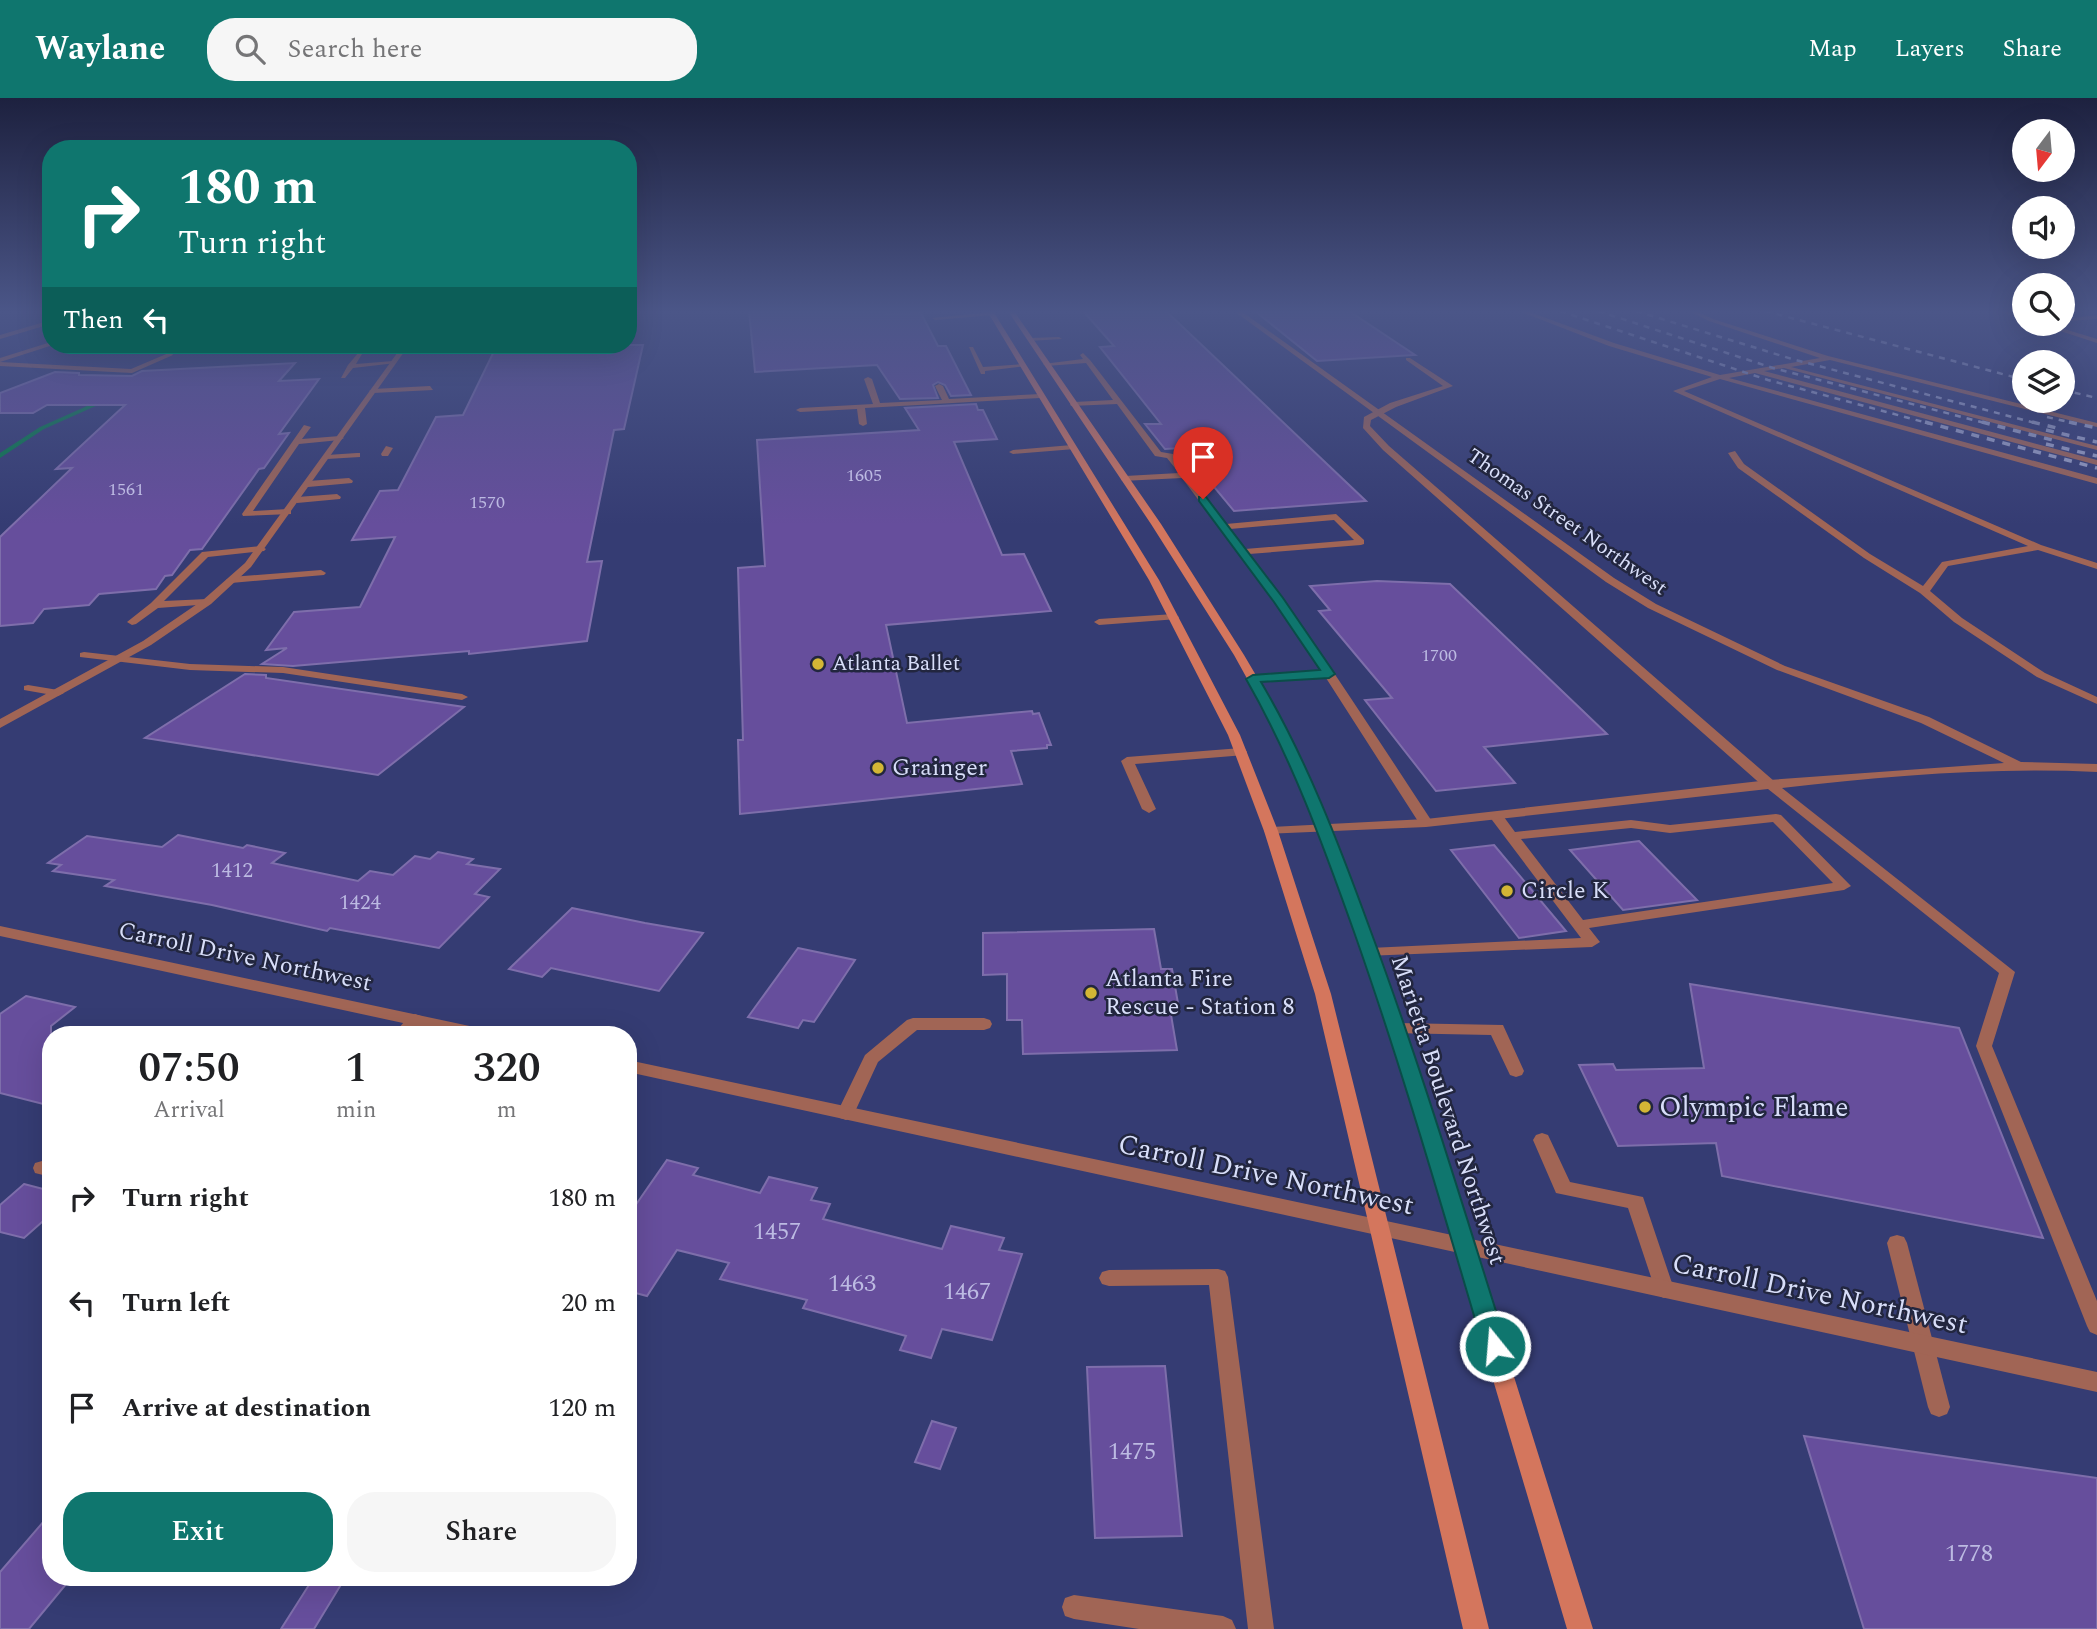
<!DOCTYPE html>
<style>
body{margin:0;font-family:Spectral,serif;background:#f6f6f6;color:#202124;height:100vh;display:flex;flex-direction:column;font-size:26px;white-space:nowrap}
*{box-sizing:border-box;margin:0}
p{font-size:23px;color:#757577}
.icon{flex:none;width:38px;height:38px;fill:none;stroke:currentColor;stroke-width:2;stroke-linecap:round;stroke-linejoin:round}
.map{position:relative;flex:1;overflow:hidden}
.details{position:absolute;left:42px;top:928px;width:595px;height:560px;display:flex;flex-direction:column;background:#fff;border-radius:28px;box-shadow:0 7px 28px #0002}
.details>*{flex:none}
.banner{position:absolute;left:42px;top:42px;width:595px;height:214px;border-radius:28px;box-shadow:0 7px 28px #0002;background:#0f766e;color:#fff;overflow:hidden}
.needle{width:46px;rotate:196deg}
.buttons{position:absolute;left:2012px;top:21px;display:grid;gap:14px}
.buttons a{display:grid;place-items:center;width:63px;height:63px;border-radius:50%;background:#fff;box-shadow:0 7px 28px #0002;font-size:35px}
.pin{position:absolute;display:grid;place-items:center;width:60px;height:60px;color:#fff;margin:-72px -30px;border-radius:50% 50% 50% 0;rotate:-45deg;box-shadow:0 0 7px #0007}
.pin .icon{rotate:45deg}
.me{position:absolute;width:77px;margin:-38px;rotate:343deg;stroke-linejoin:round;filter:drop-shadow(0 0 5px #0008)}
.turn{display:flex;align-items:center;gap:24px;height:147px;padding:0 21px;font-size:32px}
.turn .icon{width:91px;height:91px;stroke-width:2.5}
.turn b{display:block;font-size:49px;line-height:60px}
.then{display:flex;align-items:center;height:66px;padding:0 21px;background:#0003;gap:14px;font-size:26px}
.eta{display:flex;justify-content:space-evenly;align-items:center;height:119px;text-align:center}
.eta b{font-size:42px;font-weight:600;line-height:49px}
.button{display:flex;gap:14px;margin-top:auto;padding:14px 21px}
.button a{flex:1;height:80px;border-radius:28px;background:#0f766e;color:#fff;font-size:28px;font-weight:600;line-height:80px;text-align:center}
.button a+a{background:#f6f6f6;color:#202124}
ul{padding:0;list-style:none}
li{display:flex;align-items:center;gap:21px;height:105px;padding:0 21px}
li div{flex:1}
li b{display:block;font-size:26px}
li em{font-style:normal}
header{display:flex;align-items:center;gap:42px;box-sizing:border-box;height:98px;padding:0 35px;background:#0f766e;color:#fff}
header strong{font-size:33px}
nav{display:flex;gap:38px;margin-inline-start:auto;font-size:24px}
.search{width:490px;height:63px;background:#f6f6f6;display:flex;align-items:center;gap:18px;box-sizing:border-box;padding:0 24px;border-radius:28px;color:#757577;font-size:26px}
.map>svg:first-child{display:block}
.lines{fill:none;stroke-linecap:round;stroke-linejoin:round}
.stream{fill:#067c48;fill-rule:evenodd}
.building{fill:#664e9c;stroke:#7e6eab;stroke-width:2}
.lane{fill:#a16555;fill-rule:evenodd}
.street{fill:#a16555;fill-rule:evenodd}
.secondary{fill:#d4765d;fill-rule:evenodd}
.rail-far1{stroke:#9ba1c7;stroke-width:2.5;stroke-dasharray:6 6;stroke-linecap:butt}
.rail{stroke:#9ba1c7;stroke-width:3.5;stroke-dasharray:8 8;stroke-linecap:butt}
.route{fill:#0f766e;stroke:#0a4d48;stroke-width:2}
.poi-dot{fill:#d3b635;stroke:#22263f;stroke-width:2.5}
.labels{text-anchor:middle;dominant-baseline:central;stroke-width:5;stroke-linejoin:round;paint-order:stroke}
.far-number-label{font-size:18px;fill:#bcbae2}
.far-street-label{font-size:21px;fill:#d8def9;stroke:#22263f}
.far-poi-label{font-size:21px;fill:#d8def9;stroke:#22263f;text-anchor:start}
.number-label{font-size:21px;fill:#bcbae2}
.poi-label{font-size:24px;fill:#d8def9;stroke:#22263f;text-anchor:start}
.street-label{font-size:24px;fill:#d8def9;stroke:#22263f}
.near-number-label{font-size:24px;fill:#bcbae2}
.near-poi-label{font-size:28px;fill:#d8def9;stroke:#22263f;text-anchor:start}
.near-street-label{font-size:28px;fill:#d8def9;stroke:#22263f}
</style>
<header>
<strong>Waylane</strong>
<div class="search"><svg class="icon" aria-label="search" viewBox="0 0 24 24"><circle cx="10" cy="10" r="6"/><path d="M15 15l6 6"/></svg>Search here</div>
<nav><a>Map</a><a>Layers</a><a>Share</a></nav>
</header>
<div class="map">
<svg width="2097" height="1531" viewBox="0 0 2097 1531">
<rect width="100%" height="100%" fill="#353c73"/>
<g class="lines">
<polygon class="stream" points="105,300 108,302 107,303 44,331 0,360 0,355 40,329"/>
</g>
<g class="building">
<polygon points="749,213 885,213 886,216 921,215 938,248 946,248 971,297 951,298 945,287 938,284 933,287 938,300 900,301 877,267 755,274"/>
<polygon points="1083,213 1166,213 1366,403 1234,413 1182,350 1165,351 1145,326 1161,326 1100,249 1114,248"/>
<polygon points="1255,213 1349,213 1415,257 1317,263"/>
<polygon points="497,247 643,247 624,331 614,332 587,464 602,463 587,543 469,556 469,553 293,568 262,566 287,550 266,552 294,514 360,509 395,439 352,442 380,393 398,392 436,319 463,317"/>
<polygon points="295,265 279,283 319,281 279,336 289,335 264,370 259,371 202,451 190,452 172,477 165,478 156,491 99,496 89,507 44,511 33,525 0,528 0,439 72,370 56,371 125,307 47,307 33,315 0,315 0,295 55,274 79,275 79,277 132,278 142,273"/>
<polygon points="976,306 978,312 983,312 997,341 954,344 1002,457 1024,456 1051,513 886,527 907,625 1032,613 1033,616 1039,615 1051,647 1047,647 1047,650 1011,653 1022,686 740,716 738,642 743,642 738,470 765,468 757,342 919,332 905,310"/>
<polygon points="1377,483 1450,486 1607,636 1484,649 1515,685 1436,693 1365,602 1392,600 1319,513 1330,512 1310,488"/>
<polygon points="245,576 266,577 266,580 464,609 378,677 145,640"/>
<polygon points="178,737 243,750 247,747 285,755 272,765 358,783 370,773 393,777 415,758 430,761 438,754 473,761 467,766 500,771 475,796 489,799 439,850 330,830 327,833 212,807 105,788 114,782 53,773 61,767 48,765 87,738 162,749"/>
<polygon points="1639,743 1697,802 1623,812 1570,752"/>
<polygon points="1494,747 1566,833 1519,840 1451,752"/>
<polygon points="572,810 645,825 703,835 659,893 551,870 542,879 509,871"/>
<polygon points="1154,831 1161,871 1172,871 1179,911 1170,911 1177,952 1023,956 1022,922 1007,922 1007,876 983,877 983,835"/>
<polygon points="798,850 855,862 814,924 803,922 798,930 748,919"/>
<polygon points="1690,886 1959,930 2043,1140 1722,1078 1716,1045 1618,1048 1579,967 1613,966 1616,972 1704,970"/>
<polygon points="26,898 75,909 51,928 51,1008 0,995 0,916"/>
<polygon points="667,1062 698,1070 693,1077 760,1095 769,1079 817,1090 811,1102 830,1106 823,1121 942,1151 951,1128 1004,1140 999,1152 1022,1156 992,1242 942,1231 931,1260 900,1252 906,1238 803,1210 807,1202 720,1181 729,1165 677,1152 647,1198 628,1193 628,1118"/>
<polygon points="24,1086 51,1093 51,1116 24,1140 0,1134 0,1107"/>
<polygon points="1165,1268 1182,1438 1095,1440 1087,1269"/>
<polygon points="932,1323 956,1330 940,1371 915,1364"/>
<polygon points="1804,1338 2097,1380 2097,1531 1864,1531"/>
<polygon points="51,1415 51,1479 72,1479 29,1531 0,1531 0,1474"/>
<polygon points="314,1479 342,1485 314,1531 281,1531"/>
</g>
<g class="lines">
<g class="lane">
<polygon points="1519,213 1527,213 1614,245 1720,277 1820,260 1709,223 1689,213 1696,213 1713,221 1828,258 2097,325 2097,329 1830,262 1791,269 2097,348 2097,352 1784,270 1764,273 2097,362 2097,367 1755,275 1729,280 2097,380 2097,386 1720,281 1684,293 2041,447 2097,465 2097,471 2038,452 1948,468 1930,493 1962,520 2045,575 2097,599 2097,606 2037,579 1954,524 1920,495 1864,460 1738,370 1728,355 1735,353 1744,366 1870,456 1923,488 1942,464 2028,448 1673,293 1712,279 1609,248"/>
<polygon points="992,214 994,217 935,222 932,220"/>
<polygon points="2097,217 2097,221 2068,223 2065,221"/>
<polygon points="51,222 51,226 0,241 0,237"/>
<polygon points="1030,240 1059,239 1062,241 1028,243"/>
<polygon points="969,249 973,249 983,269 1023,266 1026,268 985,273 985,276 981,276"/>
<polygon points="171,254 173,257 132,275 0,268 0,264 131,271"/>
<polygon points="359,254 362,256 356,266 393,263 396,265 353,270 345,280 341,280 348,267"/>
<path d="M1083 255 1090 262 1161 354 1173 356 1226 426 1336 416 1364 442V446L1361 447 1249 456C1315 542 1373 634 1433 725L1431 728H1421L1326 580 1249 583 1247 581 1253 578 1321 573 1275 504 1182 380 1122 383 1121 381 1125 378 1179 375 1167 360 1155 358 1117 306 1071 308 1070 306 1074 304 1113 302 1086 265 1046 268 1043 266 1083 261 1080 257ZM1334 422 1354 442 1245 451 1230 431Z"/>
<polygon points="1406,260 1410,260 1453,288 1396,309 1371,322 1370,328 1389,348 1774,683 1775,686 1774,689 1764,689 1383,352 1363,330 1364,319 1390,305 1443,288 1406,262"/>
<polygon points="868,279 872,281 880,305 942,302 935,288 939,286 943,288 949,301 1040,296 1044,298 1040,300 865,310 867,326 863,328 859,326 857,311 800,314 796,312 800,310 873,306 864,281"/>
<polygon points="430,288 433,292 373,295 369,293 373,291"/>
<polygon points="304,327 311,329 302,341 340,338 344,340 340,342 299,346 253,413 288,411 291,412 291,416 243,418 242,416"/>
<polygon points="1072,347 1076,349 1075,351 1013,356 1009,354 1013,352"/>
<polygon points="386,348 393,350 388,358 382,358 381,356"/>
<polygon points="357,355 360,355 360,359 327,361 323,359 327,357"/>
<polygon points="349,380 353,383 352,385 308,389 304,386 308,383"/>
<polygon points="337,396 341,399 340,401 297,405 293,402 297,399"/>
<polygon points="261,448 266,451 264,453 208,459 164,503 207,501 211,502 211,506 158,510 136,526 132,527 127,524 151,505 202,454"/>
<polygon points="321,472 326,475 324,477 231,485 226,482 231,479"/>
<polygon points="1174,516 1179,519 1178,521 1099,527 1094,524 1099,521"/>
<polygon points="84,554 190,566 283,569 462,596 468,599 462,602 283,575 190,572 80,559 80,555"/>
<polygon points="28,587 58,592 64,595 58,598 24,592 24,588"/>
<polygon points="1241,650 1245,651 1247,654 1245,657 1135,666 1156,711 1149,715 1142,711 1121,663 1127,659"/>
<path d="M1496 714 1501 715 1515 734 1631 722 1670 727 1776 716 1781 717 1851 788 1844 792 1589 830 1600 844 1592 849 1365 858 1362 855 1365 852 1370 850 1581 840 1489 718ZM1773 724 1833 785 1583 822 1521 741 1631 730 1670 735Z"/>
<polygon points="415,916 421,918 423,922 411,936 394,936 409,918"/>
<polygon points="913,920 984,920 990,922 992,926 990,930 984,932 917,932 878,964 852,1020 846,1022 840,1020 837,1015 865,957 907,922"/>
<polygon points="1397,925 1503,927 1524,973 1522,977 1516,979 1510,977 1491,937 1391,935 1389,931 1391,927"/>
<polygon points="1542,1035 1548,1037 1570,1084 1643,1099 1674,1191 1671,1197 1664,1200 1657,1197 1628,1110 1556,1095 1533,1042 1536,1037"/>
<polygon points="42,1063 51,1065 51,1079 35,1075 33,1070 35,1065"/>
<polygon points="1897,1137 1904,1139 1907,1145 1950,1309 1947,1316 1939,1319 1931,1316 1928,1309 1887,1145 1890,1139"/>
<polygon points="1218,1171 1225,1173 1228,1179 1274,1531 1248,1531 1209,1187 1109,1188 1102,1186 1099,1180 1102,1174 1109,1172"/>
<polygon points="1074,1497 1223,1518 1232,1522 1236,1531 1139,1531 1074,1521 1065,1518 1062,1509 1065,1500"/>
</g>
<g class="street">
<path d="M1234 213H1241L1614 480 1656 506 1785 568 1929 619 2021 664 2097 666V674C1992 669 1886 678 1782 690L2015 874 1992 948 2097 1203V1237L2090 1234 2087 1228 1976 948 1999 875 1768 691 1426 729 1266 736 1264 733 1271 729 1426 721 1769 682 2004 665 1921 625 1777 572 1648 510 1606 484Z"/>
<polygon points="1998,213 2007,213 2025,218 2025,222"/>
<polygon points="2039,226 2048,226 2097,241 2097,245"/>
<polygon points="51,244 53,247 0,264 0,260"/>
<polygon points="403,247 409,247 251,469 211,506 151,547 0,630 0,621 143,543 203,502 245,465"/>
<polygon points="0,828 479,930 485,932 487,936 454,936 0,838"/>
<polygon points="628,962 2097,1274 2097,1294 628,974"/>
</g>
<g class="secondary">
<polygon points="987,213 993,213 1159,482 1240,637 1278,733 1331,896 1489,1531 1463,1531 1315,896 1264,733 1228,637 1149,482"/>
<polygon points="1008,213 1014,213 1161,426 1244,557 1277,613 1333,732 1401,918 1593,1531 1567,1531 1385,918 1319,732 1265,613 1234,557 1151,426"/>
</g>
<g class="rail-far1">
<polyline points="1560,213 1768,282 1931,326"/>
<polyline points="1598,213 1773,270 1989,326"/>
<polyline points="1636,213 1792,261 2039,326"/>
<polyline points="1765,213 2025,282"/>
<polyline points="2063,292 2097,300"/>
<polyline points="2047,319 2077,326"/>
</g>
<g class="rail">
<polyline points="1925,324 2097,370"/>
<polyline points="1982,324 2056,343"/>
<polyline points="2032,324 2057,330"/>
<polyline points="2069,324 2097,330"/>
<polyline points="2046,332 2097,344"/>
<polyline points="2046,346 2097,358"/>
</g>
</g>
<linearGradient id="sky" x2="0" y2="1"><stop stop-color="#1d213f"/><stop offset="0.5" stop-color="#4b5688"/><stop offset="1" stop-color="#4b5688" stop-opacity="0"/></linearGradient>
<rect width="2097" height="427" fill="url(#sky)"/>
<path class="route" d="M1199 399H1206L1283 500 1335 576 1329 580 1261 584C1307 662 1339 746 1370 831 1421 968 1463 1109 1507 1248L1504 1256 1495 1259 1487 1256 1483 1248C1442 1110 1402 970 1354 834 1323 747 1292 661 1246 581L1253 577 1320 572 1274 504 1199 403Z"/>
<g class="poi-dot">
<circle cx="818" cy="566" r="7"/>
<circle cx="878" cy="670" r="7"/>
<circle cx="1507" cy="793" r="7"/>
<circle cx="1091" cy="895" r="7"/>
<circle cx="1645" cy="1009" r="7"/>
</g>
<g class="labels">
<g class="far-number-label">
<text x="864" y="377">1605</text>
<text x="126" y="391">1561</text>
<text x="487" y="404">1570</text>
<text x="1439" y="557">1700</text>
</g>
<g class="far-street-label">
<text transform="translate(1567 424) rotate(35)">Thomas Street Northwest</text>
</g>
<g class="far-poi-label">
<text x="832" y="566">Atlanta Ballet</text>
</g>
<g class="number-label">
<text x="232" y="773">1412</text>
<text x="360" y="805">1424</text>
</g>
<g class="poi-label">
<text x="892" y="670">Grainger</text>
<text x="1521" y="793">Circle K</text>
<text x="1105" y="881">Atlanta Fire<tspan x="1105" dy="28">Rescue - Station 8</tspan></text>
</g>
<g class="street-label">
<text transform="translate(245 859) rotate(12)">Carroll Drive Northwest</text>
<text transform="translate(1448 1012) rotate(72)">Marietta Boulevard Northwest</text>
</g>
<g class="near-number-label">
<text x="777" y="1134">1457</text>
<text x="852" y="1186">1463</text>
<text x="967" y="1194">1467</text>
<text x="1132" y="1354">1475</text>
<text x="1969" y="1456">1778</text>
</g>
<g class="near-poi-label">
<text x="1659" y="1009">Olympic Flame</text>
</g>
<g class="near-street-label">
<text transform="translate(1266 1077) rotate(12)">Carroll Drive Northwest</text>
<text transform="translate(1820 1196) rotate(12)">Carroll Drive Northwest</text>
</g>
</g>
</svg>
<div class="buttons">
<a><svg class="needle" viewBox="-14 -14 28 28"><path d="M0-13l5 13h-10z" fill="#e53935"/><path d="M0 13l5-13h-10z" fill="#757577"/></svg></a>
<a><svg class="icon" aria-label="sound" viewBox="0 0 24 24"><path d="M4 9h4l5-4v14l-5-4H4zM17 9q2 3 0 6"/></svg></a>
<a><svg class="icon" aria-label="search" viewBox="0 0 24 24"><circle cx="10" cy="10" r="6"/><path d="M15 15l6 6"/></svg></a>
<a><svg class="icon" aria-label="layers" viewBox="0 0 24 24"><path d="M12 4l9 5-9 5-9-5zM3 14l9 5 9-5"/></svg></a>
</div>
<div class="pin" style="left:1203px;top:401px;background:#d93025"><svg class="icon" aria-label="arrive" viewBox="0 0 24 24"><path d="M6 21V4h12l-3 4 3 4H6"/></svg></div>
<svg class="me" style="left:1495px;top:1248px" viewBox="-20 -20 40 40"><circle r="17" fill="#0f766e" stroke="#fff" stroke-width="3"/><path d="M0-11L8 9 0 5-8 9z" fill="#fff"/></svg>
<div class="banner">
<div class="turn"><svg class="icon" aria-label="right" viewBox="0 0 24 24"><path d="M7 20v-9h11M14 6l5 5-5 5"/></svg><div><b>180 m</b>Turn right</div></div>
<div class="then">Then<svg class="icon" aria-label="left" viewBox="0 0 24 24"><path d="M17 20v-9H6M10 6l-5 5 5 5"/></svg></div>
</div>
<section class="details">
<div class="eta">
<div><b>07:50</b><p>Arrival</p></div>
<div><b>1</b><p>min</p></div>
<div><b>320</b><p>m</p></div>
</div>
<ul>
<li><svg class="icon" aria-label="right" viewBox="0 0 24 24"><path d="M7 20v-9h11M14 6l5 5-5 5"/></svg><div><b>Turn right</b></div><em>180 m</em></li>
<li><svg class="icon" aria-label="left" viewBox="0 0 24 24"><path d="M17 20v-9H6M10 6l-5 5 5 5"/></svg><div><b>Turn left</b></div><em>20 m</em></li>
<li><svg class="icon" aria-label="arrive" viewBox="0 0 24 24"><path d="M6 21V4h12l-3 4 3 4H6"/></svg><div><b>Arrive at destination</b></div><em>120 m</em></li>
</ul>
<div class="button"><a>Exit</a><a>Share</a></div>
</section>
</div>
